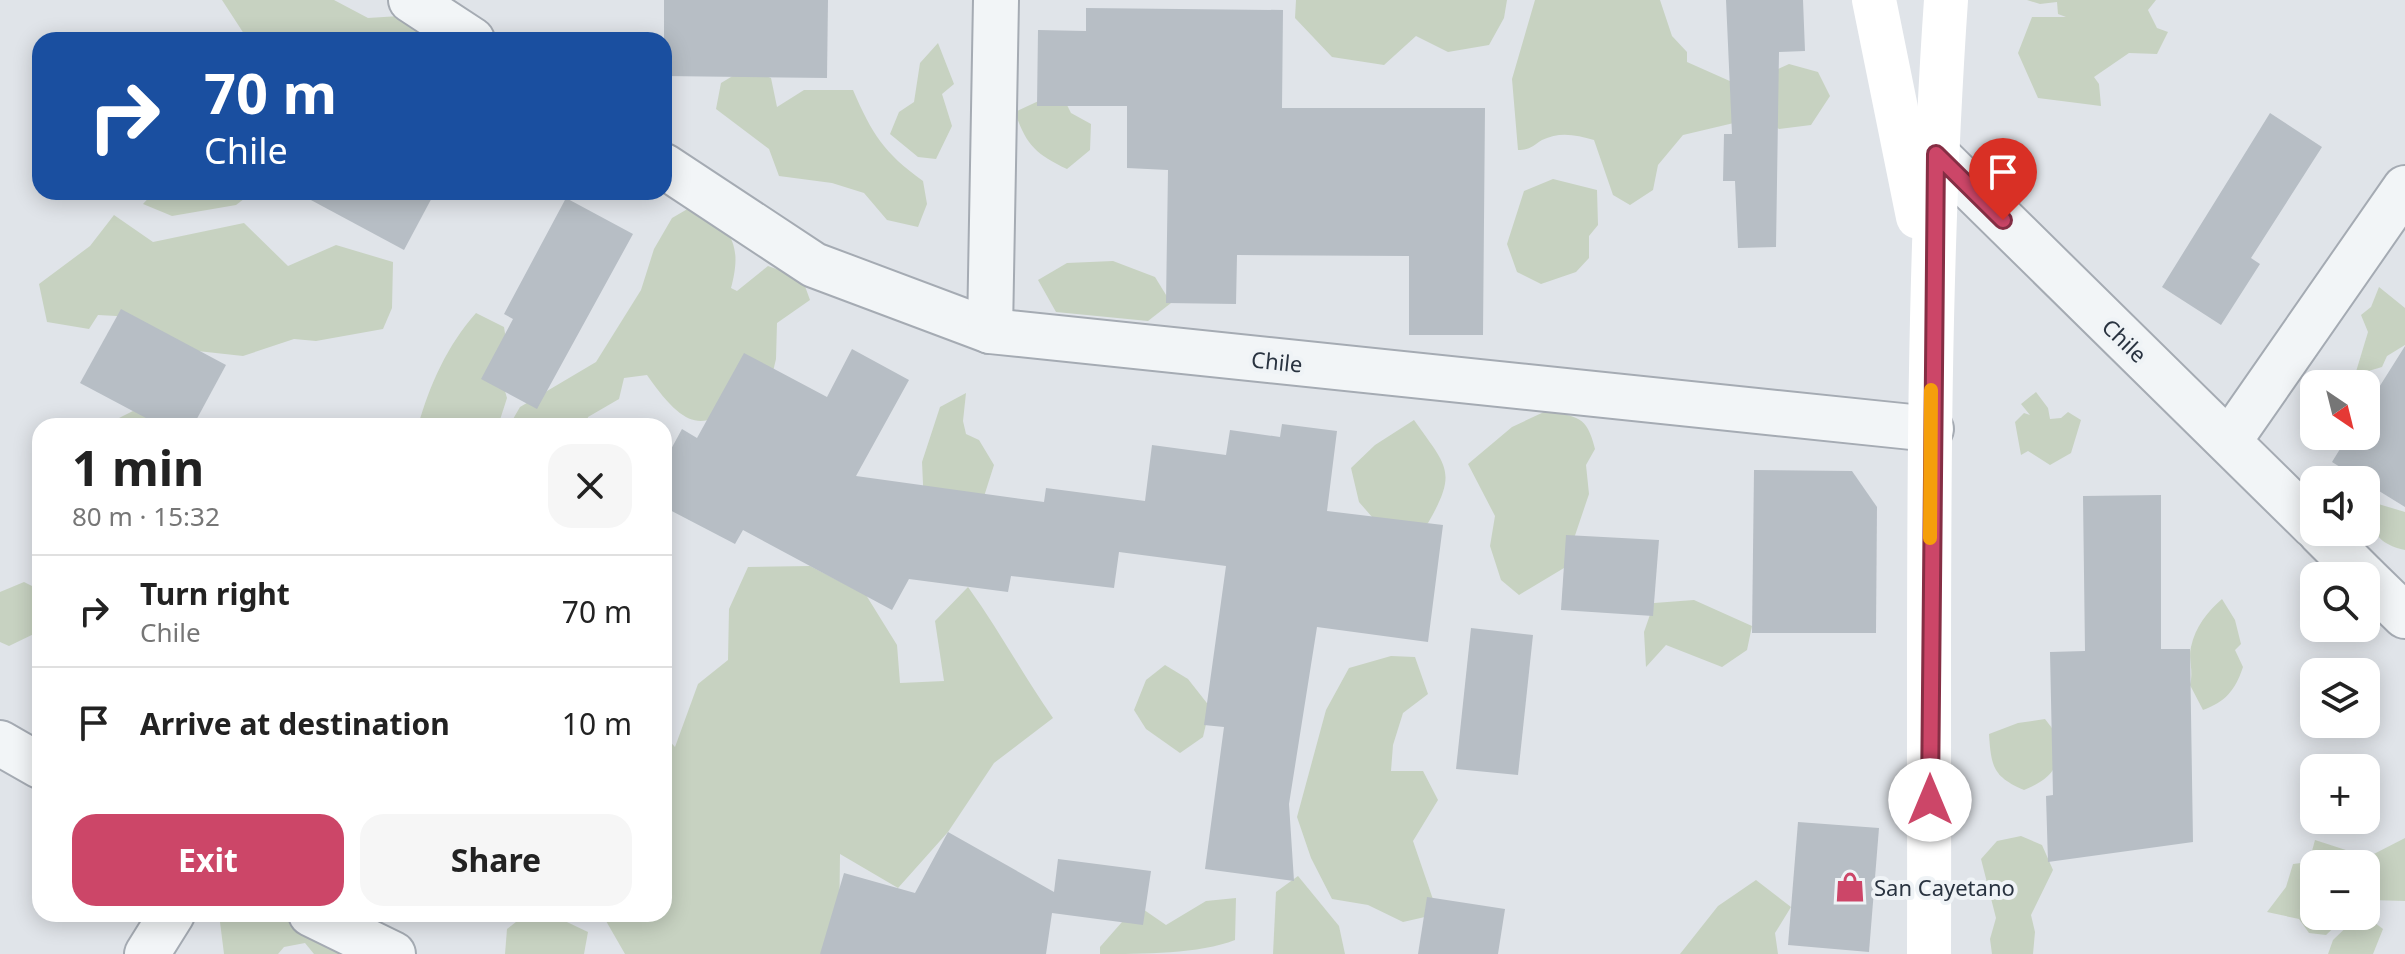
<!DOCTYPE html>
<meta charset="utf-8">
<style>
body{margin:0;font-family:"Noto Sans",sans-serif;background:#f6f6f6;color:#222;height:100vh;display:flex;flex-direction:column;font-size:30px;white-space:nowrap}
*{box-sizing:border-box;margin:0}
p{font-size:26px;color:#767676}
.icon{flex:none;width:44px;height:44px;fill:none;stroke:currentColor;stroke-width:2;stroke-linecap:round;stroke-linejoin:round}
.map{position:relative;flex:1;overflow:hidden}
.sheet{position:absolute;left:32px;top:418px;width:640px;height:504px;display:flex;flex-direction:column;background:#fff;border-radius:24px;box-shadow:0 4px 20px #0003}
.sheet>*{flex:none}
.guide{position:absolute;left:32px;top:32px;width:640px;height:168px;border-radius:24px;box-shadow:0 4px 20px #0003;background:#1a4fa0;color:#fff;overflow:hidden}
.needle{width:52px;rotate:145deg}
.fabs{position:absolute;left:2300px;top:370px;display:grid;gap:16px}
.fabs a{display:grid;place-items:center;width:80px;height:80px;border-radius:16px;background:#fff;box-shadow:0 4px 20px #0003;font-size:40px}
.pin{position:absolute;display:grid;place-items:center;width:68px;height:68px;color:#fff;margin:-82px -34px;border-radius:50% 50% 50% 0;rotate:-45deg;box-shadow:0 0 8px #0007}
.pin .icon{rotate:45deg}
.me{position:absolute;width:88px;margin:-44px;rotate:0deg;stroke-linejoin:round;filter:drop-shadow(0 0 6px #0008)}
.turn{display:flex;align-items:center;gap:28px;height:168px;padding:0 40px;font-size:36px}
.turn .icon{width:104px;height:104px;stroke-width:2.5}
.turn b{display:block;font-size:56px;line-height:68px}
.round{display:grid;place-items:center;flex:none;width:84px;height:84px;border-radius:24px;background:#f6f6f6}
.headline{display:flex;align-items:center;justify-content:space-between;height:136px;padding:0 40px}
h1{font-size:48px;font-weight:700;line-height:60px}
.primary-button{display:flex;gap:16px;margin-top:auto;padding:16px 40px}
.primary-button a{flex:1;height:92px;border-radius:24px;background:#cc4668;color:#fff;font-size:32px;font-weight:700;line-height:92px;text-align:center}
.primary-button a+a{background:#f6f6f6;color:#222}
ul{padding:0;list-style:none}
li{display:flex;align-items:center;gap:24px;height:112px;padding:0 40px;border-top:2px solid #e0e0e0}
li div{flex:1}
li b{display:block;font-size:30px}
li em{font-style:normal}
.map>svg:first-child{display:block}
.green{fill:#c7d2c1}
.building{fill:#b7bec5}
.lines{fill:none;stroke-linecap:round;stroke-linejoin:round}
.street-casing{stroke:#a5abb3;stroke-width:48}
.street{stroke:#f2f5f7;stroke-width:44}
.secondary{stroke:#fff;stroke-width:44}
.route-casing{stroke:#852e44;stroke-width:20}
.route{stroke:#cc4668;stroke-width:14}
.slow{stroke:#f59e0b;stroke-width:14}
.labels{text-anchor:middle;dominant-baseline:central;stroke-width:8;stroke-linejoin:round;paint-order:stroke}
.street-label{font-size:22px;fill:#293340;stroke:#eff3f6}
.poi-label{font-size:22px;fill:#293340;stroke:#eff3f6;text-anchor:start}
</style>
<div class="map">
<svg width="2405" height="954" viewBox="0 0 2405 954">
<rect width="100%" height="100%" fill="#e0e4e9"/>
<g class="green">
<polygon points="222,0 334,0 368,18 431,14 483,40 248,40"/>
<polygon points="1296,0 1507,0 1504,18 1489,45 1448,52 1416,36 1384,65 1332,57 1295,18"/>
<path d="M1535 0H1660L1672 36 1687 52V62L1741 86 1789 64 1818 72 1830 96 1811 125 1779 129 1754 110 1738 122 1683 135 1658 165 1653 190 1630 205 1613 195 1594 140C1576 135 1560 131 1542 140 1532 146 1531 150 1518 150L1512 79Z"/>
<polygon points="2027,0 2156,0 2148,10 2157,28 2168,32 2157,54 2129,53 2094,77 2099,84 2101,106 2038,98 2018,53 2032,17 2066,17 2058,14 2057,2 2040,4"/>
<polygon points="938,43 954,84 942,94 952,126 936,159 918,157 890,134 899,112 914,102 920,63"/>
<path d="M746 68 771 78 777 107 804 90H853C872 134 884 153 923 181L927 204 918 227 887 220 864 193 832 183 779 176 769 149 716 109 721 83Z"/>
<path d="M1060 91 1071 113 1091 124 1090 150 1067 169C1036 154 1026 145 1015 112Z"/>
<polygon points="1553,179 1597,190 1598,225 1589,236 1589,258 1576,272 1541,284 1517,272 1507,244 1524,191"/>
<polygon points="154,192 253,192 236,205 172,216 143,204"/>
<path d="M703 200C730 234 743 243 731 288L737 291 768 266 802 278 810 300 777 323 776 359 771 380C710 423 697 447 647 375L624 378 619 399 588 417 586 426H509L520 407 596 362 641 290 654 249 672 218Z"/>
<polygon points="114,215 153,242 244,223 288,266 336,245 393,262 392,308 383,329 316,341 294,339 243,356 152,346 135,317 98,315 89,329 47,322 39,284 90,246"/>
<polygon points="1113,261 1155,277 1171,303 1148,321 1056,312 1038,280 1067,263"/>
<polygon points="2379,287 2405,308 2405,345 2387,356 2382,367 2355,375 2368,332 2361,315 2371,307"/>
<path d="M476 313 504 327 509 359 500 374 507 398 498 426H418C430 384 447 346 476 313Z"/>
<polygon points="2036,392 2048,408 2050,419 2061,418 2068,412 2081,420 2071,453 2050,465 2028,451 2021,455 2015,422 2024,413 2030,415 2021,404"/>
<polygon points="966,393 963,421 966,434 979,440 994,465 980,509 924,506 922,462 940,407"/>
<polygon points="133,411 181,426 103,426"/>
<path d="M1546 411C1577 417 1587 415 1595 449L1586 465 1589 494 1564 568 1519 595 1501 580 1490 546 1495 516 1468 464 1512 427Z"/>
<path d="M1414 420C1447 467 1458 471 1428 523L1386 533 1359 502 1351 468 1375 445Z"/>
<path d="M2375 503 2405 512V550C2382 545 2374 536 2369 514L2374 511Z"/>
<path d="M810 566 866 595 897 645 900 683 944 681 935 621 968 587C999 630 1023 675 1053 718L994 763 948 832 898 888 840 854 839 934 820 954H625L602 914H664V735L675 747 698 684 728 660 729 609 748 567Z"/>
<polygon points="24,582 40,590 40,631 9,646 0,642 0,592"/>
<path d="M2222 599 2235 620 2241 644 2235 650 2243 667C2235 691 2225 702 2203 710L2190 685C2194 671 2188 659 2191 647 2195 627 2208 611 2222 599Z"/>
<polygon points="1694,600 1752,626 1747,650 1722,667 1666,645 1646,667 1644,632 1654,603"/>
<polygon points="1391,656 1415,657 1428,694 1403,713 1393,745 1391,771 1423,771 1438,800 1413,841 1438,914 1403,922 1368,905 1332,899 1311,858 1297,817 1326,710 1349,668"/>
<polygon points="1165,665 1188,679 1210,707 1203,737 1180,753 1146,729 1134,710 1146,680"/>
<path d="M2045 719 2062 741C2060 768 2049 780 2024 790 1993 777 1991 766 1989 734L2018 723Z"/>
<polygon points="2021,836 2042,845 2053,870 2031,915 2035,932 2033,954 1992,954 1990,939 1996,918 1981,859 1997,841"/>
<polygon points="2405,838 2405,901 2371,900 2370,856"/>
<polygon points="2315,840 2349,851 2357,864 2314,864 2314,916 2346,916 2326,935 2309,933 2299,919 2267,912 2286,887 2293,864 2309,862"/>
<polygon points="1298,876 1339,926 1345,954 1273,954 1276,892"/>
<polygon points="1756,880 1791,907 1775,933 1778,954 1680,954 1718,906"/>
<path d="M1236 898 1235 940C1200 954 1142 954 1100 954V947L1137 905 1166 925 1206 901Z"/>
<polygon points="219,914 290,914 357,954 314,954 305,943 284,947 278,954 224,954"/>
<polygon points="526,914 550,914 588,932 584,954 505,954 507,929"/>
<polygon points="2358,916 2366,916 2383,929 2373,954 2328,954 2333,940"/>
</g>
<g class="building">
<polygon points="664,0 828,0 827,78 664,76"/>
<polygon points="1726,0 1803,0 1805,51 1779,52 1776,247 1738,248 1735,181 1723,181 1724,134 1732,134"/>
<polygon points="1086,8 1283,10 1282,108 1485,108 1483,335 1409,335 1409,256 1237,255 1236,304 1166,303 1168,170 1127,168 1127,106 1037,106 1038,30 1086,31"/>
<polygon points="2270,113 2322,147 2251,258 2260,264 2221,325 2162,287"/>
<polygon points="296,192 435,192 404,250"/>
<polygon points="566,198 633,234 537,409 481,379 513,319 504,314"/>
<polygon points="121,309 226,365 193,426 161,426 80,383"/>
<polygon points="2405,346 2405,507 2332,462 2348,436 2366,436 2366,408"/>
<polygon points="852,349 909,380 856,476 1044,502 1046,488 1145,501 1152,445 1226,455 1230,430 1280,437 1282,424 1337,431 1327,511 1443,525 1428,642 1317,627 1289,804 1294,881 1205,869 1224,727 1204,725 1226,566 1119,552 1114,588 1011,576 1008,592 909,579 892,610 743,530 735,544 664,507 664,462 682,429 697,438 744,353 827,397"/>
<polygon points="1754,470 1852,471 1877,507 1876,633 1752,633"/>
<polygon points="2161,495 2161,649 2190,649 2193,842 2048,862 2046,796 2053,795 2050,652 2085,651 2083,496"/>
<polygon points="1566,535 1659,540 1653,616 1561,610"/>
<polygon points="1471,628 1533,635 1518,775 1456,769"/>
<polygon points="1798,822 1879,828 1869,952 1788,945"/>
<polygon points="948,832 1054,892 1058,859 1151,871 1143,925 1052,913 1046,954 820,954 844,873 915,893"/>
<polygon points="1427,897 1505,909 1498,954 1418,954"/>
</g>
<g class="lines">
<g class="street-casing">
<g id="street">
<polyline points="411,0 472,40"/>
<polyline points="1936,154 2314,526"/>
<polyline points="664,166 814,265 990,331 1931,429"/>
<polyline points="990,331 996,0"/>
<polyline points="2229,441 2405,188"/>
<polyline points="2320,532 2364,576"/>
<polyline points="2366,578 2405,616"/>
<polyline points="0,743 40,766"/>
<polyline points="311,914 393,954"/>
<polyline points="147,954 172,914"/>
</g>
</g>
<use href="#street" class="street"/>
<g class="secondary">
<polyline points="1874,0 1918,217"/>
<path d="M1929 954C1930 636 1924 317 1946 0"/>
</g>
</g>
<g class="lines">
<g class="route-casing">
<polyline id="route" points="1930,800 1936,154 2003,220"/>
</g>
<use href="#route" class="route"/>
<polyline class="slow" points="1930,538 1931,390"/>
</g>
<defs>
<g id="shop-bare" transform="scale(2.4)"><path d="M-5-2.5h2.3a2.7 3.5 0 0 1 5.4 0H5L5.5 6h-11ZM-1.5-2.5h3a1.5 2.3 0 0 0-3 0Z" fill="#cc4668" stroke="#eff3f6" stroke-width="2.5" paint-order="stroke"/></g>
</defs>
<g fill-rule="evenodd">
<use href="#shop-bare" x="1850" y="887"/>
</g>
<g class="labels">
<g class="street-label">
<text transform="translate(2125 340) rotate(44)">Chile</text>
<text transform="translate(1277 361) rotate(6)">Chile</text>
</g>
<g class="poi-label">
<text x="1874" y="887">San Cayetano</text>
</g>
</g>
</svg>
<div class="fabs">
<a><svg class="needle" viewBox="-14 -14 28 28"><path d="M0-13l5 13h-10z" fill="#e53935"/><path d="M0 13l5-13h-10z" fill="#767676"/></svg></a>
<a><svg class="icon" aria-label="sound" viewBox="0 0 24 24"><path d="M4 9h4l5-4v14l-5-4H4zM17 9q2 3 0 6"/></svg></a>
<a><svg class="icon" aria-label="search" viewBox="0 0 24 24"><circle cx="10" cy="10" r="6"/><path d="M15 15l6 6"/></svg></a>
<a><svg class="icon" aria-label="layers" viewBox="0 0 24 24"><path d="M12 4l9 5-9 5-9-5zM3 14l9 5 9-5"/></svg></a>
<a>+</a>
<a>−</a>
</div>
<div class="pin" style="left:2003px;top:220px;background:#d93025"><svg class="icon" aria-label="arrive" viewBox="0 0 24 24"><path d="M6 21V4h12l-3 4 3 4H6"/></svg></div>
<svg class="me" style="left:1930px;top:800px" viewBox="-20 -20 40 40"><circle r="19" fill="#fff"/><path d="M0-13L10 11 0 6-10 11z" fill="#cc4668"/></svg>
<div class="guide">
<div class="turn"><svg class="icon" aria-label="right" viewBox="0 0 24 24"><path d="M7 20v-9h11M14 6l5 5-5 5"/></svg><div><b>70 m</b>Chile</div></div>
</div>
<section class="sheet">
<div class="headline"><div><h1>1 min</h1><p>80 m · 15:32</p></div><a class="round"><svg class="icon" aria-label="close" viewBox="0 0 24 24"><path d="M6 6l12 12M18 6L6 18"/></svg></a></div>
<ul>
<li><svg class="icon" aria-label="right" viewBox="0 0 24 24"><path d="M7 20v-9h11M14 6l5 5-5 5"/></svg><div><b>Turn right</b><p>Chile</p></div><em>70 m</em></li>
<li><svg class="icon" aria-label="arrive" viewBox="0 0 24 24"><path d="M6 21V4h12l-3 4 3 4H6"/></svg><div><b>Arrive at destination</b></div><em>10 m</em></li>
</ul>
<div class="primary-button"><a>Exit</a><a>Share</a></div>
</section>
</div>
